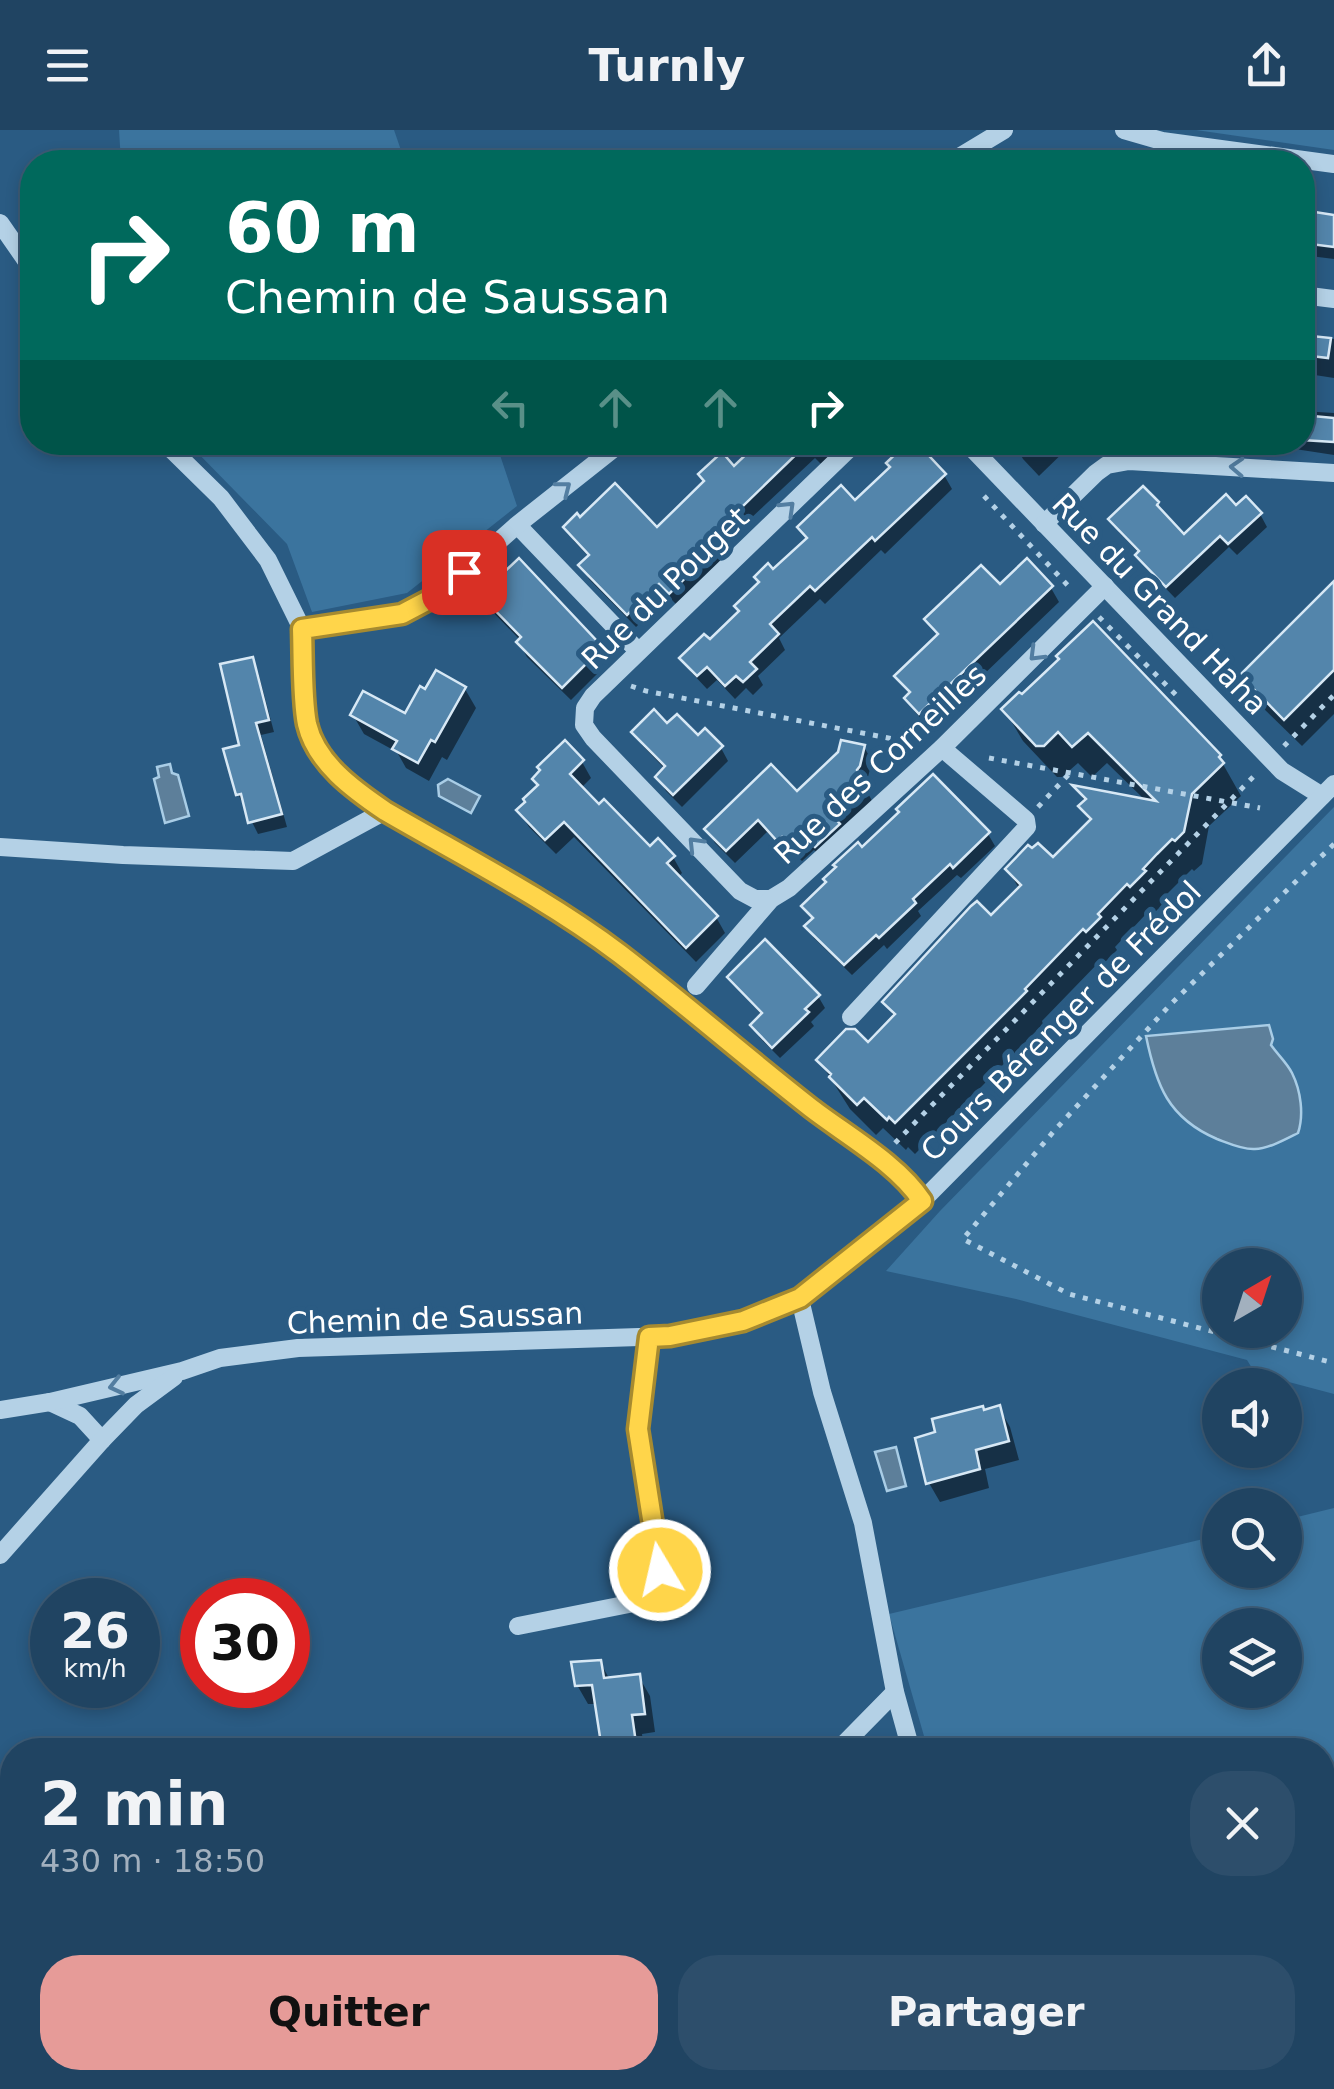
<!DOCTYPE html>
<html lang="fr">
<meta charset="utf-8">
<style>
body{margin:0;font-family:"DejaVu Sans",sans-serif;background:#2d4e6b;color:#f1f3f6;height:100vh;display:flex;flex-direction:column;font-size:38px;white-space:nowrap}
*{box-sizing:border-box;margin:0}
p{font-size:32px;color:#a2b0be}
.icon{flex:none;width:55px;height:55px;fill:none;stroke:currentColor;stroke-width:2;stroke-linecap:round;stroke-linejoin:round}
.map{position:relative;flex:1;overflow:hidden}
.panel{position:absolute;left:0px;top:1608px;width:1335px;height:352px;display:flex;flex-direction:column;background:#204462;border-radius:40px 40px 0 0;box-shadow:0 5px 15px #0003,0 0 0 2px #3d5c77}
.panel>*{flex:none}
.banner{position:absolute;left:20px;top:20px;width:1295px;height:305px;border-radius:40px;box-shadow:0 5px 15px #0003,0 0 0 2px #3d5c77;background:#00695c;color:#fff;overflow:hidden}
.needle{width:65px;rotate:39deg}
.controls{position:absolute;left:1202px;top:1118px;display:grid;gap:20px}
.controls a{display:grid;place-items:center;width:100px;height:100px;border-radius:50%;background:#204462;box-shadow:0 5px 15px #0003,0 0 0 2px #3d5c77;font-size:50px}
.speed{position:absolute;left:30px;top:1448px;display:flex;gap:20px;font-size:50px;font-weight:700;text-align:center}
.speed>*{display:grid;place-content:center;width:130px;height:130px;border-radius:50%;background:#204462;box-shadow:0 5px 15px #0003,0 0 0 2px #3d5c77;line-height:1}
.speed small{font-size:25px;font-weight:400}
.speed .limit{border:15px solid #d22;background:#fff;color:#111}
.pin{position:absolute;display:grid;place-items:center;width:85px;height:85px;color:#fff;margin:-42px;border-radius:20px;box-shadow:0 5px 15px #0006}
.me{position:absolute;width:110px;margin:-55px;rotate:351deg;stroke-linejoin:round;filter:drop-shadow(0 0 8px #0008)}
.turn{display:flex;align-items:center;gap:35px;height:210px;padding:0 40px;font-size:45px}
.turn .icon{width:130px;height:130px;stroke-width:2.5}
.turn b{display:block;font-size:70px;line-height:85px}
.lanes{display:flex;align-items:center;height:95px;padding:0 40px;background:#0003;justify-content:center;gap:50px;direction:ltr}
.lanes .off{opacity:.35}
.round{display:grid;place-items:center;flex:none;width:105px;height:105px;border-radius:40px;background:#2d4e6b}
.head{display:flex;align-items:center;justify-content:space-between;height:170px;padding:0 40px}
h1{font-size:60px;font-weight:700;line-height:75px}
.primary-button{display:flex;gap:20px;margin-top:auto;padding:20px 40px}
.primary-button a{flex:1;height:115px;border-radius:40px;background:#e69b98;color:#111;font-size:40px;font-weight:700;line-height:115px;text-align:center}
.primary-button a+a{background:#2d4e6b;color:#f1f3f6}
header{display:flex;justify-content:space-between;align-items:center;height:130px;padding:0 40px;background:#204462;font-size:45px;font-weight:700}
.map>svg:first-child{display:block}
.green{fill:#3b749e;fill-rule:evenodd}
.water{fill:#5d7f9a;stroke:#a9cde6;stroke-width:2.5}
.shadow{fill:#0007}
.building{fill:#5385ab;stroke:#d7e8f5;stroke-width:2.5}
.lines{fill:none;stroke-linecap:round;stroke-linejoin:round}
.path{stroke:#b4d1e6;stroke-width:5;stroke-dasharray:5 8;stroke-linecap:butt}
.minor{stroke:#b4d1e6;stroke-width:18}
.oneway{stroke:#537ea1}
.route-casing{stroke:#a68a30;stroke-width:25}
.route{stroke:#ffd54a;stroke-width:18}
.labels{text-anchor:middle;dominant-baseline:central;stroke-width:10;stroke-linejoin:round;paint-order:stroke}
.street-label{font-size:30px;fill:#fff;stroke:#2a5b83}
</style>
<header><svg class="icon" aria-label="menu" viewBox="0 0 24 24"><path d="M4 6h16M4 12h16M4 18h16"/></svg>Turnly<svg class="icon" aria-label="share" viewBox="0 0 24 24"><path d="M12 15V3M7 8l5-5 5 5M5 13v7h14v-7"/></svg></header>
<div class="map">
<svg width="1334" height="1959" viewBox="0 0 1334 1959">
<rect width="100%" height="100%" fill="#2a5b83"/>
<g class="green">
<polygon points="119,0 394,0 405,32 121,32"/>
<polygon points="1196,0 1334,0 1334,20"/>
<polygon points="188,313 496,313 517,376 407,463 312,482 287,414"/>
<path d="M1334 677V1264L1255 1243 1247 1230 1016 1169 886 1141 940 1081ZM1220 1135H1285V1200H1220Z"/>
<path d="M1334 1378V1959H1024L1021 1948H1322V1620H928L889 1484 1220 1405V1440H1285V1390ZM1285 1495V1560H1220V1495Z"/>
</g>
<g class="water">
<polygon points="170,634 172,643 178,645 189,686 165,693 154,649 159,647 157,637"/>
<polygon points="448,649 480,666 471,683 439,666 438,655"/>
<path d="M1269 895 1273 909 1271 915C1278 925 1287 933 1292 943 1301 961 1304 985 1298 1003 1286 1009 1268 1019 1255 1019 1243 1020 1228 1013 1217 1009 1168 988 1156 955 1146 906Z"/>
<polygon points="896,1317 906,1356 887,1361 875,1322"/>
</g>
<g class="shadow">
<polygon points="1302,83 1334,87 1334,129 1302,125"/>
<polygon points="1302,206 1334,209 1334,248 1302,243"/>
<polygon points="1302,281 1334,283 1334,325 1282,317 1235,315 1235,322 1211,321 1207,312 1302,312"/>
<polygon points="762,312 847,313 823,336 815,328 733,405 719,420 724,430 678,476 668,466 636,497 589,449 582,435 590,428 574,411 566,397 657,400 734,339"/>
<polygon points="1018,312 1074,312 1039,346 1023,329 1015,315"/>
<polygon points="944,345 952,359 885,424 881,420 825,474 820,469 779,508 785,520 758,546 763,555 753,565 746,558 735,569 717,550 707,559 691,542 683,528 710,513 741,482 773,442 808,411 800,398 855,374"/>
<polygon points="1157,374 1165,387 1184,407 1260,384 1267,397 1237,425 1229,417 1175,468 1146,438 1140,424 1119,402 1112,390"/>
<polygon points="1334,455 1334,584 1302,616 1259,574 1243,546"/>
<polygon points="1000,458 1051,458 1059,472 929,597 915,582 907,568 910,565 898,546 939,507 927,489"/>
<polygon points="483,466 595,512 603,526 596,534 600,541 571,570 527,527 519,513 521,511 491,480"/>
<polygon points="251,530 258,542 274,602 261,605 287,697 258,704 238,664"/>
<polygon points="465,559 476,578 447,630 442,627 429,651 406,638 397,622 364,604 353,585 406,586"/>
<polygon points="1004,579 1219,627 1241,666 1209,696 1202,734 1194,741 1192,739 1160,771 1162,775 1150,787 1146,784 1115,817 1117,820 1105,832 1102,829 1042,891 1043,894 915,1024 908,1017 906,1020 883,998 876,1005 850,979 819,930 868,916 895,888 885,872 991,788 1020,760 1008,740 1053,730 1091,693 1081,677 1085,672 1077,658 1146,671 1107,633 1092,647 1078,633 1062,647 1057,647 1023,611"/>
<polygon points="667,596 721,618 728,631 682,677 666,661 658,647 665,639 642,615 635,602"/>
<polygon points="864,617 872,631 867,651 864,655 872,671 824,730 814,720 802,731 791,720 787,723 767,702 735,733 715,713 707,699 797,665"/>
<polygon points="582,632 591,648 580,659 650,720 673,727 682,743 677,748 716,787 725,803 696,832 574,707 556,724 529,697 519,681"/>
<polygon points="933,647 988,704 995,716 961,748 957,745 918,781 921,786 887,819 884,815 852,845 814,808 807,797 814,790 804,776"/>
<polygon points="731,847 818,866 825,878 811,892 814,896 780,928 760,908 753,895 763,886 738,859"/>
<polygon points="999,1278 1010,1297 1019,1330 985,1339 989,1358 940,1372 929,1353 984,1282"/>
<polygon points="600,1532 610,1550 639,1547 650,1566 655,1602 642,1604 644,1620 604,1620 598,1574 588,1574 577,1555"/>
</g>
<g class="building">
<polygon points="1302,80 1334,85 1334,117 1302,113"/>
<polygon points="1302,205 1331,208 1328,228 1302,225"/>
<polygon points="1302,285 1334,288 1334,312 1302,310"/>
<polygon points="759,312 809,312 711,407 719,415 669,464 659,454 627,485 578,435 589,425 563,397 577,383 580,387 615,353 657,397 704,351 698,344 722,322 734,336"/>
<polygon points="908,312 916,312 946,344 875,411 872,407 815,461 810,456 770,494 779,504 750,532 757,539 743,552 736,546 725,556 707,537 697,546 679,528 704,504 710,509 739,481 734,476 759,452 754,447 768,433 773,439 807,408 797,397 841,355 855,370 890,337 886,333"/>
<polygon points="1143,356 1159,372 1157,375 1184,404 1226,364 1236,375 1246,366 1262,383 1228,414 1220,406 1166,457 1135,425 1139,421 1108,389"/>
<polygon points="519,428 597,511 588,520 594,526 562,558 516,512 521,507 480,465"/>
<polygon points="1027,428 1053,456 919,584 904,568 910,562 894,546 938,504 924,489 981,435 1000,454"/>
<polygon points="1334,451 1334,540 1284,590 1240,545"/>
<polygon points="1093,491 1221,625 1219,627 1224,633 1192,664 1184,702 1175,711 1172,709 1157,724 1143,739 1146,741 1130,757 1127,754 1098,784 1101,787 1086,802 1083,799 1025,859 1027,861 895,993 889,987 887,990 864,968 857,975 829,947 831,944 816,930 846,899 855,899 868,912 895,884 882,872 971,776 977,771 991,785 1021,755 1005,739 1028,715 1032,718 1038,713 1053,727 1091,689 1078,676 1086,669 1072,655 1156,671 1088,603 1072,617 1058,602 1044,616 1036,616 1001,579 1019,562 1022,564 1040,547 1059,529 1056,526"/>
<polygon points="253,527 269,590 256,593 282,684 248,693 241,664 236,665 223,619 239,615 220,534"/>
<polygon points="436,540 466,557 435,612 431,610 418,633 392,619 397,611 350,585 363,561 405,583 420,556 425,559"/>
<polygon points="654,579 667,593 677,584 698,605 705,598 723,616 673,665 655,647 665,636 631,602"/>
<polygon points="565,610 584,630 570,644 599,674 604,669 650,716 658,708 675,726 667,733 718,786 686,818 564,692 545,710 516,680 525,672 523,669 538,655 532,649 540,640 537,637"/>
<polygon points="841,610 865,615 860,636 857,640 861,645 859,647 867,656 834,687 840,694 815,717 805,707 793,719 782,707 777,711 758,690 726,721 704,699 771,634 797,661 838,622"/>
<polygon points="933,644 990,702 953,738 950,734 913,769 916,773 879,808 876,805 844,835 804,796 813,788 801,776 826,752 823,749 836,737 833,735 858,712 862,717 899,682 896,679"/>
<polygon points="765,809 820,865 805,879 809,882 772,918 750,895 762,883 727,847"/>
<polygon points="1000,1275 1009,1311 976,1320 980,1339 926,1354 915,1308 935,1302 932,1289 983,1276 984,1280"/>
<polygon points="601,1530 604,1548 640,1544 645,1584 632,1585 637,1620 602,1620 592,1555 575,1556 571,1532"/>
</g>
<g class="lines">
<g class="path">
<polyline points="934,312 949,328"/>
<polyline points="984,366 1072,460"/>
<polyline points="1099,487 1179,568"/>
<polyline points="631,556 646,561 919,614"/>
<polyline points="1284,616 1334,565"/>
<polyline points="989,628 1260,678"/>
<polyline points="1038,677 1071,642"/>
<polyline points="1334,714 1170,875 1054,1001 963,1109 1069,1164 1334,1233"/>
<polyline points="895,1013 1258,642"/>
</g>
<g class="minor">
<polyline points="1124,0 1162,11 1334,34"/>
<polyline points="951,32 1004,0"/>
<polyline points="0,93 32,139"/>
<polyline points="1302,165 1334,169"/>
<path d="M164 312 221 368 268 430 302 499 307 592C330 662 404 693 464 726 501 747 538 769 574 793 658 848 733 917 813 979 847 1006 899 1034 922 1071"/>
<polyline points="966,312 1282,641 1322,666"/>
<polyline points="1044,394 1096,343 1107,335 1129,331 1334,343"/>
<polyline points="522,400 638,521"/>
<polyline points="302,499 402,484 438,465 517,395 622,312"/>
<polyline points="0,717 123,725 293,731 385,681"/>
<polyline points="771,769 755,769 740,761 593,608 584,595 585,578 593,566 856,312"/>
<polyline points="696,856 771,769 789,758 942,618 1105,456"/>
<polyline points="851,887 1027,697 1026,690 942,618"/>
<polyline points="800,1169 822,1262 863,1393 895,1562 911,1620"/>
<polyline points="50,1272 80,1286 102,1310"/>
<polyline points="0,1280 50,1272 182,1241 220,1228 298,1218 670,1206 743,1191 800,1169 922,1071 1334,654"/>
<polyline points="0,1425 102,1310 136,1275 174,1247"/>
<path d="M518 1496 639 1472C652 1463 658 1456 659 1440L638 1299 649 1207"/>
<polyline points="838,1620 895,1562"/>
<polyline points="1002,1948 1005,1959"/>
<polyline points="529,1959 529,1948"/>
</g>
</g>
<defs><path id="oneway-chevron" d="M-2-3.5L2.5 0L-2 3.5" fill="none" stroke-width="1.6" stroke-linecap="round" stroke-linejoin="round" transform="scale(2.5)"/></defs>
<g class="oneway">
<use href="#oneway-chevron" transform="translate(1237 337) rotate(-177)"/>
<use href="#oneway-chevron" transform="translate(564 358) rotate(-38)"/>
<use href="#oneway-chevron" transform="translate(788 378) rotate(-44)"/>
<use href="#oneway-chevron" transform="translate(1036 524) rotate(135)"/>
<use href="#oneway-chevron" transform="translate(695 714) rotate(-134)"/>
<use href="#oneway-chevron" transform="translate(116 1256) rotate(167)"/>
</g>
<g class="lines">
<g class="route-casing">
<path id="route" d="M464 442 438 465 402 484 302 499C303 527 302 569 307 594 316 633 354 660 385 681 464 727 547 769 620 824 685 874 747 928 811 978 846 1005 898 1034 922 1071L800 1168 743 1191 670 1206 649 1207 638 1299 660 1440"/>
</g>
<use href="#route" class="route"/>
</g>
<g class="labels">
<g class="street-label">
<text transform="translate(665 458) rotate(-44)">Rue du Pouget</text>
<text transform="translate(1160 474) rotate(46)">Rue du Grand Haha</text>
<text transform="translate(880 634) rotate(-43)">Rue des Corneilles</text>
<text transform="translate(1061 891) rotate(-45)">Cours Bérenger de Frédol</text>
<text transform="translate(435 1188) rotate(-2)">Chemin de Saussan</text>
</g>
</g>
</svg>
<div class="controls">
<a><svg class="needle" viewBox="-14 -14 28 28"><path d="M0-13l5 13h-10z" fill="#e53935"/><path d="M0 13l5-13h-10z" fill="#a2b0be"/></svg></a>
<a><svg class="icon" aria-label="sound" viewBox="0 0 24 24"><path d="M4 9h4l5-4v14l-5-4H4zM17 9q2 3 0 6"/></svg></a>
<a><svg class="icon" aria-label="search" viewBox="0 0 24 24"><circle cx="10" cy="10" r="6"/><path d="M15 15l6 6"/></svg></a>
<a><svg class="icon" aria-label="layers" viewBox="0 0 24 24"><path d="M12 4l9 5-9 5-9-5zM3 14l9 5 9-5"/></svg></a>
</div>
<div class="speed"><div>26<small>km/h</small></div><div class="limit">30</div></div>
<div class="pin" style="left:464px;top:442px;background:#d93025"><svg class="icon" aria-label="arrive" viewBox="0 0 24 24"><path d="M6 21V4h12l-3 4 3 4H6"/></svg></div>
<svg class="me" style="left:660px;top:1440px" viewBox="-20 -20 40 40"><circle r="17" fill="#ffd54a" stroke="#fff" stroke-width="3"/><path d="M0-11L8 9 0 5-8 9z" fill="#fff"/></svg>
<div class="banner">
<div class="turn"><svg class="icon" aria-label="right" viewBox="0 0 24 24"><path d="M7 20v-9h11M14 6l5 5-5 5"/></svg><div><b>60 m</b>Chemin de Saussan</div></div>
<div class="lanes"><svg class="icon off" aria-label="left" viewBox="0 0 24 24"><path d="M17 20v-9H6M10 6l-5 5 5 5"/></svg><svg class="icon off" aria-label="ahead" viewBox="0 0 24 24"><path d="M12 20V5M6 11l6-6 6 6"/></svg><svg class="icon off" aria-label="ahead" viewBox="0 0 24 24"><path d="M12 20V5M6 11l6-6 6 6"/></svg><svg class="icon" aria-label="right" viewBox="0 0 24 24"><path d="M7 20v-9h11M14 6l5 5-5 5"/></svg></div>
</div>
<section class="panel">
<div class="head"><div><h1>2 min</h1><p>430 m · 18:50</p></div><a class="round"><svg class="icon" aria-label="close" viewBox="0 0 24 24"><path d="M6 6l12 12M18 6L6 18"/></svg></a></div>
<div class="primary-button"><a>Quitter</a><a>Partager</a></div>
</section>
</div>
